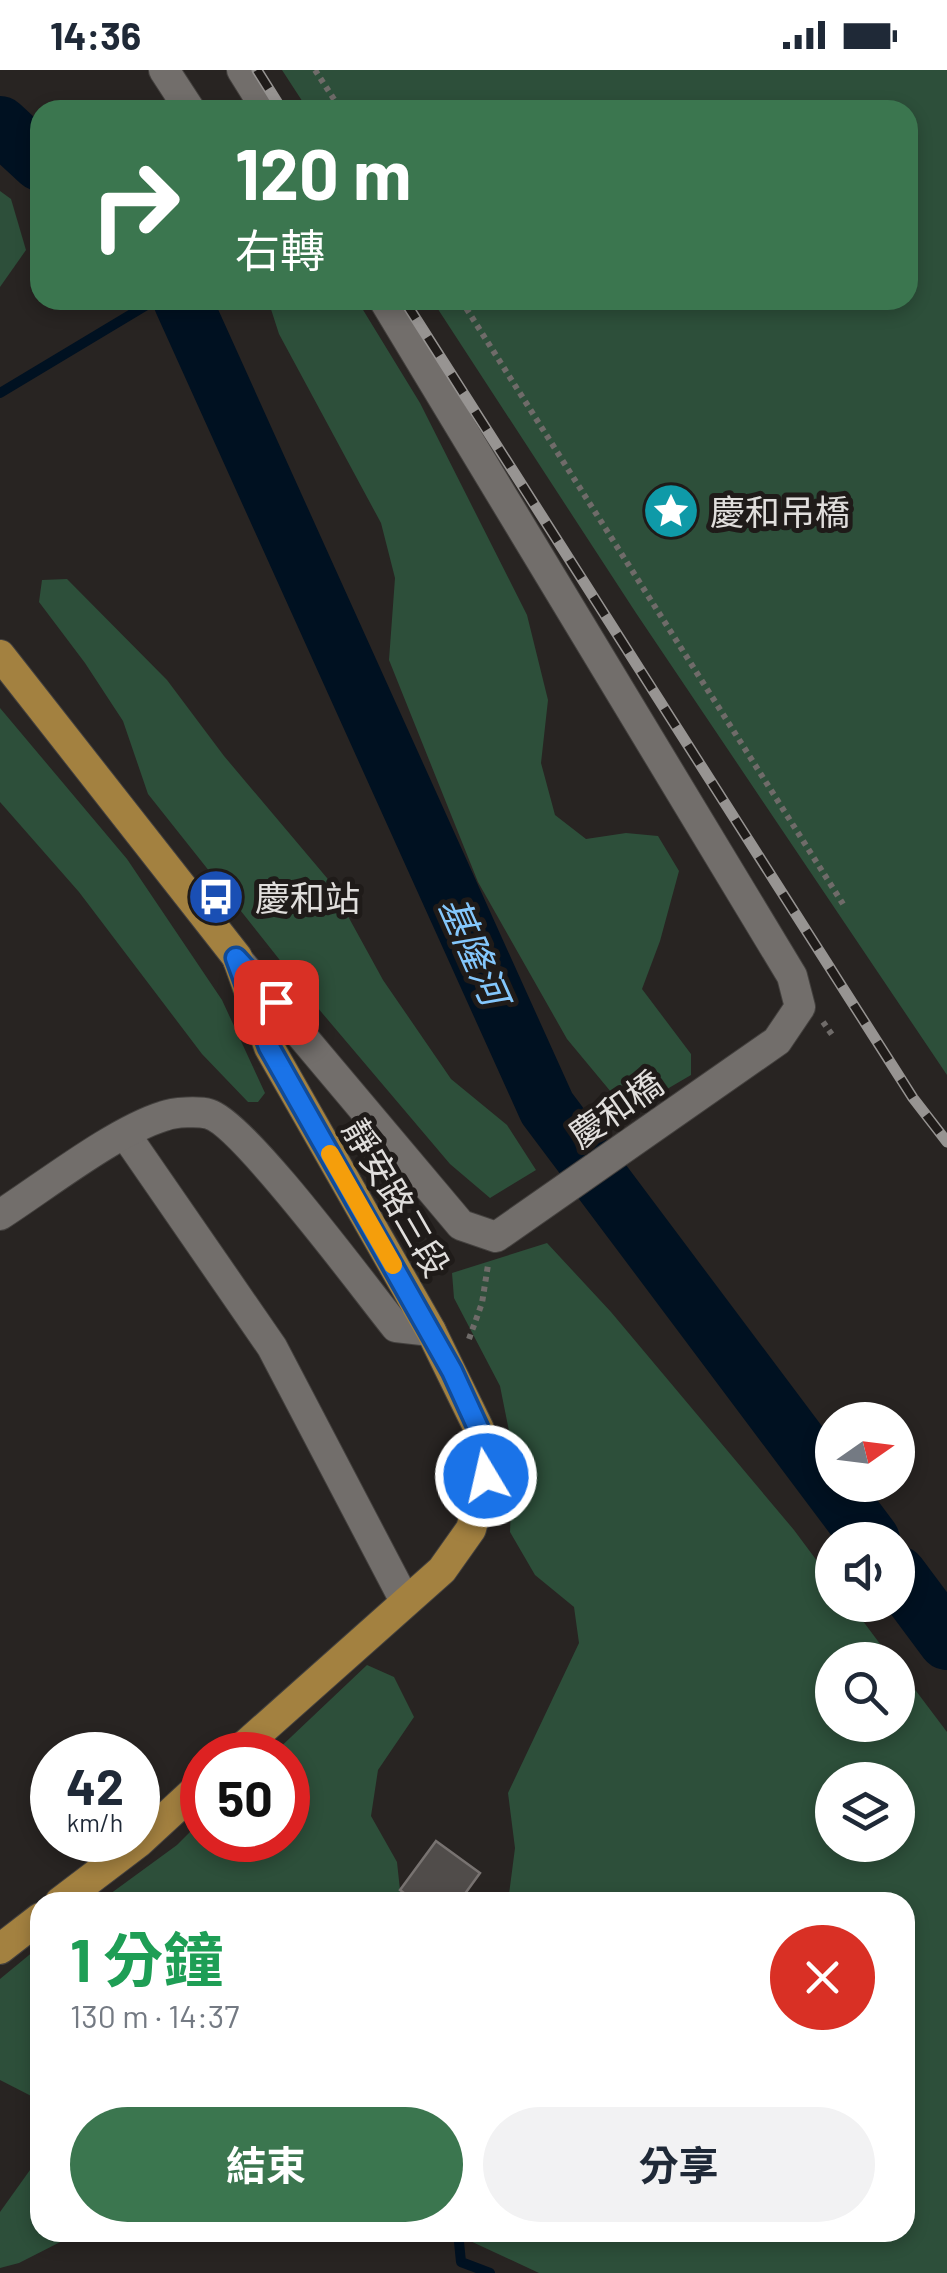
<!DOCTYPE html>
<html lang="zh-TW">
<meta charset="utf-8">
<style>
body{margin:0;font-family:Barlow,"Noto Sans TC",sans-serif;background:#f2f2f3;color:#1f2937;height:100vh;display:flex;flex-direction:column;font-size:38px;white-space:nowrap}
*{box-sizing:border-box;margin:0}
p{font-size:32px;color:#747a83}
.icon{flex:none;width:55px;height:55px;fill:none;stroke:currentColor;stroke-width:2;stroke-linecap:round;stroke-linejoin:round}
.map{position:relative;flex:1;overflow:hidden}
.drawer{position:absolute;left:30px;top:1822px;width:885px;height:350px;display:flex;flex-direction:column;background:#fff;border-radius:30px;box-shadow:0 5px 15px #0003}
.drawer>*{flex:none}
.guide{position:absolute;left:30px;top:30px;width:888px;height:210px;border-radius:30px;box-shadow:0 5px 15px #0003;background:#3b764f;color:#fff;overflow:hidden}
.needle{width:65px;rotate:76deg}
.fabs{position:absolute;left:815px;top:1332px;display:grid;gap:20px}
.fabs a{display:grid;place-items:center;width:100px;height:100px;border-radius:50%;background:#fff;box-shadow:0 5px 15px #0003;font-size:50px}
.speed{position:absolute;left:30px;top:1662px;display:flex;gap:20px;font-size:50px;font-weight:700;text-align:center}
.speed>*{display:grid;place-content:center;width:130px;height:130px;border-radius:50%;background:#fff;box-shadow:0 5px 15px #0003;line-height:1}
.speed small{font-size:25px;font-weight:400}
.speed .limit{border:15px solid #d22;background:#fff;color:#111}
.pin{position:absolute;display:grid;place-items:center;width:85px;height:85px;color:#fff;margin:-42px;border-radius:20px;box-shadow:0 5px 15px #0006}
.me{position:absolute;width:110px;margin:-55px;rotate:351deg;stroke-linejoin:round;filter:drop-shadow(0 0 8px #0008)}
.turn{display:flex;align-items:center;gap:35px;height:210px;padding:0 40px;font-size:45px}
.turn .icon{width:130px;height:130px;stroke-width:2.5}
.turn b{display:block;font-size:70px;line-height:85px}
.round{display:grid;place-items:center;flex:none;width:105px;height:105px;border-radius:52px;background:#f2f2f3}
.overview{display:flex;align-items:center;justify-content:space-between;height:170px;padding:0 40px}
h1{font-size:60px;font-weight:700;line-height:75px;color:#1e9e55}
.cta{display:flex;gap:20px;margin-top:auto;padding:20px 40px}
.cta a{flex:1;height:115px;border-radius:60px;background:#3b764f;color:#fff;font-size:40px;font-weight:700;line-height:115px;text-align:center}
.cta a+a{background:#f2f2f3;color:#1f2937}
.status{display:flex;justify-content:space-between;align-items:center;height:70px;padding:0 50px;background:#fff;direction:ltr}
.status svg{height:28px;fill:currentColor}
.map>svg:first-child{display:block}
.green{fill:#2d4f3a;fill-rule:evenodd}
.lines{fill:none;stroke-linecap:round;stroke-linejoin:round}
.stream{stroke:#001121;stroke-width:10}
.river{stroke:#001121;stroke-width:58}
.building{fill:#504c4a;stroke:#787371;stroke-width:2.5}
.minor-casing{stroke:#43403e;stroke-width:32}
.major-casing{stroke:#43403e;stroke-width:32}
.path{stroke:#6f6b69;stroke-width:6;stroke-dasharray:5 5;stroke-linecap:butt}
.minor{stroke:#726e6b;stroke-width:30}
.major{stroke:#a38140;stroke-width:30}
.rail-casing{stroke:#979492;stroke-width:11}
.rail{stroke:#1f1b19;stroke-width:8;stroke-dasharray:22;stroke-linecap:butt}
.route-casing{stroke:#114b97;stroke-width:25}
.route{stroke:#1a73e8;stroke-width:18}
.slow{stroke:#f59e0b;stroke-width:18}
.labels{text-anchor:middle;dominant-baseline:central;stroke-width:10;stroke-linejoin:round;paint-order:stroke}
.poi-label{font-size:35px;fill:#e0dedc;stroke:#1f1b19;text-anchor:start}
.street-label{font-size:35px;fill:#e0dedc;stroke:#1f1b19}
.water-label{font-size:38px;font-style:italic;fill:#84c7fc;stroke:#1f1b19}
</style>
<div class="status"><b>14:36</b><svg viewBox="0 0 49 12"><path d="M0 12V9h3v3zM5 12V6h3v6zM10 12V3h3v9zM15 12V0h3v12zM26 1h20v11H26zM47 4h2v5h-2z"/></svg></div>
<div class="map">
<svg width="947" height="2203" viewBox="0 0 947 2203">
<rect width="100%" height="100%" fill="#282422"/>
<g class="green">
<polygon points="282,0 947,0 947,1005 636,543 432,230 908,230 908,40 308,40"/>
<polygon points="0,121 11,129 26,180 0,217"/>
<polygon points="268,230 357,230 420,333 527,545 548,630 541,693 555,745 586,769 626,763 658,766 679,801 660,871 642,919 691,984 691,1005 645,1032 611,1022 567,969 478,812 389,590 395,508 381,453 279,264"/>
<polygon points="67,509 167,610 224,686 327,808 383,910 451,1009 507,1055 536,1100 490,1128 450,1094 317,937 148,724 123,651 85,593 39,532 42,510"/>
<polygon points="0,638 127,789 222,930 265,1023 258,1032 248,1032 202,984 79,822 0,732"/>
<path d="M547 1173 611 1242 794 1460 832 1511V1535H851L892 1590H832V1655H898V1597L947 1662V2203H539L453 2163 905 2162V1832H508L515 1778 508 1723 579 1573 574 1537 535 1505 510 1462 513 1381 500 1316 454 1228 452 1203ZM832 1710H898V1775H832Z"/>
<polygon points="367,1595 394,1607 414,1647 378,1700 371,1746 397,1792 400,1820 416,1832 99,1832 177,1775 202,1750 202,1770 288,1770 288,1685 272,1685"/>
<polygon points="40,1876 40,2035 39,2030 0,2010 0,1909"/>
<polygon points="40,2086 40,2162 78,2163 19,2193 0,2198 0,2142"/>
</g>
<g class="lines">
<g class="stream">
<polyline points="0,323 155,230"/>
<polyline points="458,2162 461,2192 490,2203"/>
</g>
<g class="river">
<polyline points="0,55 40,92"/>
<polyline points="182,230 547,1038 871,1470"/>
<polyline points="898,1505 947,1571"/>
</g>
</g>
<polygon class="building" points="436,1771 480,1803 459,1832 416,1832 400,1820"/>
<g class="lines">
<g class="minor-casing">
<g id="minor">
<polyline points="164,0 190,40"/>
<polyline points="242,0 267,40"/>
<polyline points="238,890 461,1155 496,1167 777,971 800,937 792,906 384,230"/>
<polyline points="125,1064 272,1277 405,1531"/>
<path d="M0 1145C45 1116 115 1061 164 1046 174 1042 199 1041 209 1044 244 1054 366 1220 396 1257L431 1261"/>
</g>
</g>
<g class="major-casing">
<g id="major">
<polyline points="0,585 237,887 269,977 431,1261 479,1359 485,1406 471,1459 442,1500 234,1685"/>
<polyline points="60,1832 139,1772 202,1714"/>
<polyline points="0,1879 40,1848"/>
</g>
</g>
<g class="path">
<polyline points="315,0 341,40"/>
<polyline points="461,230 843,834"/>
<polyline points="823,952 833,966"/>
<polyline points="469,1269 482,1233 488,1195"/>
</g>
<use href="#minor" class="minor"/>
<use href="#major" class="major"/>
<g class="rail-casing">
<g id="rail">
<polyline points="257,0 282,40"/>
<polyline points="404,230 913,1028 947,1072"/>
</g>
</g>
<use href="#rail" class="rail"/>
</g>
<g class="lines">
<g class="route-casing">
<polyline id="route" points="276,932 236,888 269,977 452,1301 479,1360 486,1406"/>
</g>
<use href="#route" class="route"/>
<polyline class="slow" points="330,1084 393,1195"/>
</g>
<defs>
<g id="sight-disc" transform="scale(2.875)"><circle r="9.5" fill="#0f9aa8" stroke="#1f1b19"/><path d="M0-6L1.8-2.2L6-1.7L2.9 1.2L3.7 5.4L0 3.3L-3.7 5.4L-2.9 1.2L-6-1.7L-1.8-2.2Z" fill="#fff"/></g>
<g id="bus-disc" transform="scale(2.875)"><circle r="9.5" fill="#1a4fb4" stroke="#1f1b19"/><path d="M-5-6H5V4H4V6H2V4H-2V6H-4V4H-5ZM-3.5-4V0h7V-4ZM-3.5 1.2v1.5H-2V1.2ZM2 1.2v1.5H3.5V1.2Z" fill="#fff"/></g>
</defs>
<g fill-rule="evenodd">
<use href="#sight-disc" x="671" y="441"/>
<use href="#bus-disc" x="216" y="827"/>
</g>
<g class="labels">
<g class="poi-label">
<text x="710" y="441">慶和吊橋</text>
<text x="255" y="827">慶和站</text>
</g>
<g class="street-label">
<text transform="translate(615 1038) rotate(-35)">慶和橋</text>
<text transform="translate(397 1127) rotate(60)">靜安路三段</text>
</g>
<g class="water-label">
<text transform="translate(475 880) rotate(66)">基隆河</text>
</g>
</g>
</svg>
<div class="fabs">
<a><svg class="needle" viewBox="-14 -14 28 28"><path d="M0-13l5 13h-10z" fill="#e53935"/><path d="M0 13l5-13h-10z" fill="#747a83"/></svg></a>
<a><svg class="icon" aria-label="sound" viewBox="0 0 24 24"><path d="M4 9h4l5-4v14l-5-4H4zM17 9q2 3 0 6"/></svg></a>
<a><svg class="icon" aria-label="search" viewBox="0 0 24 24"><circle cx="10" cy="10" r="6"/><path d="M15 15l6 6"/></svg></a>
<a><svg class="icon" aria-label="layers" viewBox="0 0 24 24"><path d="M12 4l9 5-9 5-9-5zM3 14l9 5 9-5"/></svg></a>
</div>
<div class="speed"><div>42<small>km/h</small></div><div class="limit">50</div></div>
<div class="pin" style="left:276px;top:932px;background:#d93025"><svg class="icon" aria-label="arrive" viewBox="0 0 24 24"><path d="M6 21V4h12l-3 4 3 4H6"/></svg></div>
<svg class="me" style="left:486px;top:1406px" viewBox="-20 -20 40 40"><circle r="17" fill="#1a73e8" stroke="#fff" stroke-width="3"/><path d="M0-11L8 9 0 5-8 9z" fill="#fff"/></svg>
<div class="guide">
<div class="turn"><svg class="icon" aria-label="right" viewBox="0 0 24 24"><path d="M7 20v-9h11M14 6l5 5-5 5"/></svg><div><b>120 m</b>右轉</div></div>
</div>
<section class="drawer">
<div class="overview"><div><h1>1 分鐘</h1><p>130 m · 14:37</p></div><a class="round" style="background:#d93025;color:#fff"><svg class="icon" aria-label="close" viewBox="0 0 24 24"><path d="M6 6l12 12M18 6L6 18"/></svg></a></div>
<div class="cta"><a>結束</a><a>分享</a></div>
</section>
</div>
